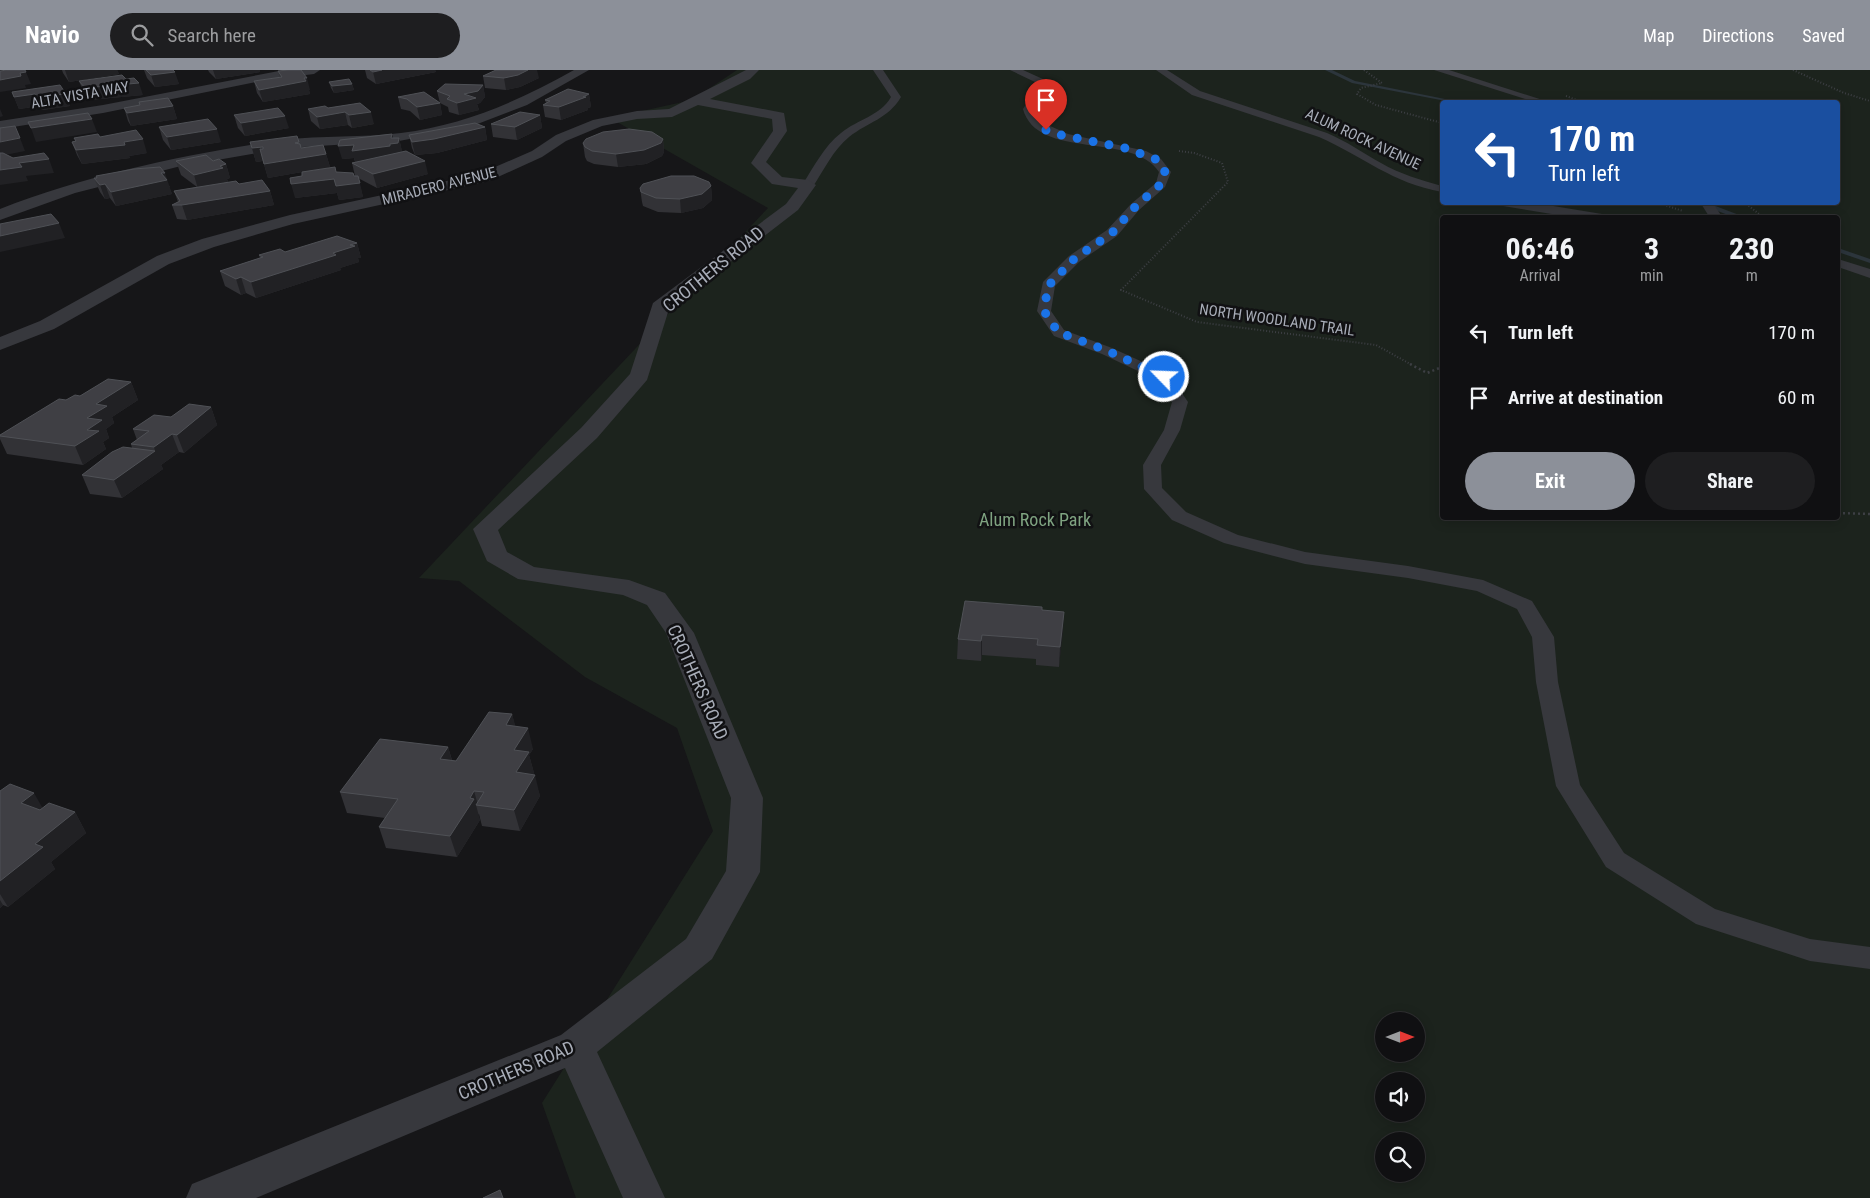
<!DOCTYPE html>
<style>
body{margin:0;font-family:"Roboto Condensed",sans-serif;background:#1e1e20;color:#f1f3f6;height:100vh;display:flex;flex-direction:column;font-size:19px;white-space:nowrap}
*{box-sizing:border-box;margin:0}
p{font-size:16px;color:#9c9d9f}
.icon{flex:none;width:28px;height:28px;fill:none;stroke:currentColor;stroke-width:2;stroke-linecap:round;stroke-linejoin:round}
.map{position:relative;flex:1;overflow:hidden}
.panel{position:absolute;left:1440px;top:145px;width:400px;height:305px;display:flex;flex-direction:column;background:#101012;border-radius:5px;box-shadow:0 2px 12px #0003,0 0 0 1px #303032}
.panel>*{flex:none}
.guide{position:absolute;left:1440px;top:30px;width:400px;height:105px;border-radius:5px;box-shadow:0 2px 12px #0003,0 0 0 1px #303032;background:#1a4fa0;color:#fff;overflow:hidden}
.needle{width:32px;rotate:90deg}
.controls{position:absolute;left:1375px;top:942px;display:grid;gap:10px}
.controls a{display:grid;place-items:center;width:50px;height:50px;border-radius:50%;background:#101012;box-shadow:0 2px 12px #0003,0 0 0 1px #303032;font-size:25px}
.pin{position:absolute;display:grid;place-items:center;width:42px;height:42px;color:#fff;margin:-51px -21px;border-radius:50% 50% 50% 0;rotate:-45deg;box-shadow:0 0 5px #0007}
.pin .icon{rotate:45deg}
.me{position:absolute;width:55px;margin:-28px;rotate:294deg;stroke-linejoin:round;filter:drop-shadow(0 0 4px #0008)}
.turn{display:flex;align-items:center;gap:18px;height:105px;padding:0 25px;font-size:22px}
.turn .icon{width:65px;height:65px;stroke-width:2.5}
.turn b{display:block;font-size:35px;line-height:42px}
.eta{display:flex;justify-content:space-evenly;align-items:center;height:85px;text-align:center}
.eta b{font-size:30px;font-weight:700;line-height:35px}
.button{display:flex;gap:10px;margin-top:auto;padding:10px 25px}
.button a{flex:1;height:58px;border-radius:30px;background:#8c9099;color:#fff;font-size:20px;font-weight:700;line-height:58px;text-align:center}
.button a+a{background:#1e1e20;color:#f1f3f6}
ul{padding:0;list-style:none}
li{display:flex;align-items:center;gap:15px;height:65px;padding:0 25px}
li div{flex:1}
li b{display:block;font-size:19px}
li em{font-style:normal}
header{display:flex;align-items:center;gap:30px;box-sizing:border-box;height:70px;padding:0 25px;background:#8c9099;color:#fff}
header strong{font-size:24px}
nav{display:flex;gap:28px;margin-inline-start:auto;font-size:18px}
.search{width:350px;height:45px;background:#1e1e20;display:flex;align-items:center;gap:12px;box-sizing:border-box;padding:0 18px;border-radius:28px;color:#9c9d9f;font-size:19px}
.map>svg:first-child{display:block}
.green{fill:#1c231d;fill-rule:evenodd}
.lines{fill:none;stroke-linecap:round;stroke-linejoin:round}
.stream{fill:#2c353c;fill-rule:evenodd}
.path-far1{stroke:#3d3f44;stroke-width:2;stroke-dasharray:1 2;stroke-linecap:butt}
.path{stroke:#3d3f44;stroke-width:2.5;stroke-dasharray:2 3;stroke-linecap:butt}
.lane{fill:#37383d;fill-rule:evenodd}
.street{fill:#37383d;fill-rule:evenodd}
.wall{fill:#323236}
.shaded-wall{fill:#212124}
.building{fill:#3f3f44;stroke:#4f5156}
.route{stroke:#1a73e8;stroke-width:9;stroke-dasharray:0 16.2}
.labels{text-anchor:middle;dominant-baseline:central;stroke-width:5;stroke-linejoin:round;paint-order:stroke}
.far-street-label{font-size:15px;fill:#a8adb8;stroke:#111113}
.street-label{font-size:18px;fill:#a8adb8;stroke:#111113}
.park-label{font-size:18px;fill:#7fa381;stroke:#111113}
</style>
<header>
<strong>Navio</strong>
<div class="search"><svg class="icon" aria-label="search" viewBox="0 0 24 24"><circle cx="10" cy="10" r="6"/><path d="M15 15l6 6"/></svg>Search here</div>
<nav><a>Map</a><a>Directions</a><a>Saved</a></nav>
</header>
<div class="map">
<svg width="1870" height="1128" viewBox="0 0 1870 1128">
<rect width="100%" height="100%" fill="#161618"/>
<path class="green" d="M737 0H1870V1128H576L542 1033 713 761 677 658 585 607 459 511 419 508 768 138 610 48 692 30ZM1442 32H1838V132H1442ZM1442 148H1838V448H1442ZM1384 951H1416V984H1384ZM1384 1011H1416V1044H1384ZM1384 1071H1416V1104H1384Z"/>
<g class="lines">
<g class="stream">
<polygon points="1325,0 1332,0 1355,11 1460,32 1451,32 1352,13"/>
<polygon points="1694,132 1705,132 1747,148 1736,148"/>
<polygon points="1838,178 1870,189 1870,193 1838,182"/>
</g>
<g class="path-far1">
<polyline points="1364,0 1382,13 1361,18 1357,24 1376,35 1442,53"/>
<polyline points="1793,0 1844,23 1870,31"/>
<polyline points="1566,26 1582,32"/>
<polyline points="1179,81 1194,83 1222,93 1228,112 1121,220 1197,252 1376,275 1412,295"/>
<polyline points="1655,132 1683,141"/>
<polyline points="1744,132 1764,148"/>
</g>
<g class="path">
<polyline points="1410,294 1427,303 1442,297"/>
<polyline points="1838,443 1870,444"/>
</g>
<g class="lane">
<path d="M873 0H883L901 27C888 49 868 52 849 67 833 80 824 100 812 118H804L802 115C814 97 824 76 841 63 858 49 880 46 891 27Z"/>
<path d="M1010 0H1023L1045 10 1046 19 1033 39 1039 51 1068 64 1146 81 1161 89 1171 102 1165 117 1139 140 1117 166 1079 192 1055 216 1051 241 1064 260 1112 278 1169 304 1188 332 1180 360 1161 395 1162 418 1186 442 1238 465 1305 482 1408 496 1483 510 1532 531 1554 567 1558 612 1580 715 1624 783 1715 839 1810 869 1870 877V899L1810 891 1696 854 1606 797 1556 716 1536 612 1532 567 1517 539 1477 521 1408 508 1305 494 1224 473 1172 450 1144 419 1143 395 1164 360 1172 332 1157 310 1102 284 1054 266 1037 241 1043 212 1069 186 1107 160 1131 134 1156 113 1159 102C1133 61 1037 91 1023 39L1036 19 1035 12Z"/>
<path d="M1156 0H1167L1200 21 1327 63C1346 71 1363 83 1381 93 1400 104 1421 110 1442 116V122C1392 113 1364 87 1319 67L1192 25Z"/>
<polygon points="1434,0 1449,0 1549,32 1535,32"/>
<polygon points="1497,132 1529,132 1602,144 1608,148 1576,148 1503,136"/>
<polygon points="1700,132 1712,132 1723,148 1710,148"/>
<polygon points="1838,189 1870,199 1870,208 1838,197"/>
</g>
<g class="street">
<polygon points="284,0 320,0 314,4 266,10 103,43 0,59 0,51 103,35"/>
<path d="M574 0H589L527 35 467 58 399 71 286 78 177 97 75 123 0 150V139C91 104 186 84 283 70 322 65 362 68 401 63 464 55 519 31 574 0Z"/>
<polygon points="746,0 759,0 750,9 710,29 784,43 787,61 766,92 782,107 808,110 816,115 798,140 669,239 647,310 597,368 498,460 507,482 534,497 629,510 665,523 694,563 763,728 760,802 712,889 597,982 665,1128 623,1128 565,998 256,1128 186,1128 192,1114 561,965 686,869 726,801 731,728 666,563 647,535 623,525 518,509 487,491 473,459 581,358 630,304 653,233 786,134 798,118 772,114 751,93 773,61 772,49 698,35 672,47 637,49 602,56 566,71 542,87 489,111 293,154 214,177 169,194 54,259 0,280 0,267 40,251 157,186 202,169 290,145 479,104 532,81 556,65 593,50 637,41 669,39"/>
</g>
</g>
<g class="wall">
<polygon points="62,0 117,0 119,4 69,12 63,3"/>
<polygon points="144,0 173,0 179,14 155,17 147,8"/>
<polygon points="208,0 260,0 260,2 216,9 209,2"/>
<polygon points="365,0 435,0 436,2 376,14 367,8"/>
<polygon points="278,1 310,20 309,20 310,24 263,32 257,23 254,11 280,8"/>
<polygon points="483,6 539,8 520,17 506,20 485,18"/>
<polygon points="79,11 143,25 89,30 84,23"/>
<polygon points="329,12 352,14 354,20 334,23 331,18"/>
<polygon points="483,15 485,27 480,33 477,34 479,40 459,45 449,42 448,37 440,33 442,45 420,50 410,41 401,39 398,27 440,33 437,21"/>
<polygon points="12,22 66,24 70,36 42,40 40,36 19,39"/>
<polygon points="589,24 591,37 588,38 588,40 561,50 545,47 543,35 546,33 545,30"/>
<polygon points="139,32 173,36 177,49 131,56 128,51 124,38 139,35"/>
<polygon points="360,33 374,54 352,58 348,55 320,59 311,51 308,39 328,38"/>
<polygon points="234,45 289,58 245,66 238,58"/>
<polygon points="540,45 542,58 517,70 493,67 491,54"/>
<polygon points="159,57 221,72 171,80 163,70"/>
<polygon points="485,57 487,70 437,83 415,85 412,78 409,65"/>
<polygon points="74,68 147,83 129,86 130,88 82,94 77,85 72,72 76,71"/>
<polygon points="393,68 399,68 402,82 428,104 377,118 358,108 363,127 339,130 337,123 295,128 302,106 302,102 268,108 263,91 256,92 250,72 301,78 326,84 330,97 308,101 336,102 354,106 355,106 352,93 355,92 354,88 342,89"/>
<polygon points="663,69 664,82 662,86 646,94 618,97 594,94 587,91 585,87 583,73"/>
<polygon points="176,91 213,91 226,94 230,108 227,109 228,112 270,121 274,135 187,150 177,149 172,135 178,132 174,121 197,117 181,105"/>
<polygon points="96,106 170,116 169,117 172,124 116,136 110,128 105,129 100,122 94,108 96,108"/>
<polygon points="711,116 712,130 703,138 681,143 658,142 643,136 642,132 640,118"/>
<polygon points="357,173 361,188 358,188 359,192 340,198 341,200 256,228 246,223 241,225 225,216 220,201 260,188 259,185"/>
<polygon points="131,312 138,330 112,347 114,353 106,359 109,368 103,372 106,379 83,395 7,384 0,369 0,365 66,330"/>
<polygon points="211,337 217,355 184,383 179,382 161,395 163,399 122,428 90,424 82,405 132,378 131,374 137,370 133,359 171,347"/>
<polygon points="1042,540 1064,542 1059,597 1036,595 1036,589 982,585 981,591 957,589 958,569"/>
<polygon points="512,644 515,656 533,679 529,685 534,703 533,704 540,726 520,761 482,756 479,744 478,745 480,750 457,787 386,778 379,757 385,748 347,743 340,722 448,677 452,690 456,691"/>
<polygon points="0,721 43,738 75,742 86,763 51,792 55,799 8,837 3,835 0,838"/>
</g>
<g class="shaded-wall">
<polygon points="65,0 117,0 119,4 69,12"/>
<polygon points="213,0 260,0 260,2 216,9"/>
<polygon points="382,0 435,0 436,2 376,14 373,2"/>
<polygon points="528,0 537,0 539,8 520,17 506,20 504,8"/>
<polygon points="26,2 31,14 25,15 26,18 0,22 0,10 20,3"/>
<polygon points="175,2 179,14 155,17 151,5"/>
<polygon points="304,8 307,8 310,20 309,20 310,24 263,32 259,20"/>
<polygon points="139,13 143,25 89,30 85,18"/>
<polygon points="352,14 354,20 334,23 332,16"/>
<polygon points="483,15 485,27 480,33 477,34 479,40 459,45 457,33 464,24"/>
<polygon points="35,24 40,36 19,39 14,27"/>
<polygon points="66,24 70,36 42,40 37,27"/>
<polygon points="589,24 591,37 588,38 588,40 561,50 559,37"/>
<polygon points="440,33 442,45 420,50 417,37"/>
<polygon points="173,36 177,49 131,56 127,43"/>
<polygon points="0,39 3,46 0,47"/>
<polygon points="345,42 348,55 320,59 317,47"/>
<polygon points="371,42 374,54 352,58 349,45"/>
<polygon points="540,45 542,58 517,70 515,57"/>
<polygon points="285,46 289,58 245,66 241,53"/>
<polygon points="92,49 97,62 36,72 31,58"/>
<polygon points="485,57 487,70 437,83 415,85 412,72"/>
<polygon points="217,59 221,72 171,80 167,67"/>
<polygon points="392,64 395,74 399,68 402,81 401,87 356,94 354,88 342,89 338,76 354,75 391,68"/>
<polygon points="20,68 25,81 0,86 0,72"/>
<polygon points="143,69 147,83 129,86 130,88 82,94 76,80"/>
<polygon points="663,69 664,82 662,86 646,94 618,97 616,84"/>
<polygon points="263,77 267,90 256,92 252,78"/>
<polygon points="326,84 330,97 268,108 264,94"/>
<polygon points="49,89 54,103 26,106 28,111 0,115 0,100 19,93"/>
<polygon points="425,91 428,104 377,118 373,104"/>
<polygon points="226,94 230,108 227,109 228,112 198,119 194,105"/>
<polygon points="161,103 165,103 172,124 116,136 111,122"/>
<polygon points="334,109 356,114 360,113 363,127 339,130 337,123 295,128 291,114"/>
<polygon points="105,114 110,128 105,129 100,115"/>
<polygon points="711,116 712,130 703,138 681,143 680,129"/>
<polygon points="270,121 274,135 187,150 182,135"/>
<polygon points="59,153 65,168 0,182 0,166"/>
<polygon points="357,173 361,188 358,188 359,192 340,198 341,200 256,228 251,212 333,183 350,175"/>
<polygon points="241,207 246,223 241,225 236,209"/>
<polygon points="131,312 138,330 112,347 114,353 106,359 109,368 103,372 106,379 83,395 75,376 87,360 87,348 96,334"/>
<polygon points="211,337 217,355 184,383 177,365"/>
<polygon points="172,364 179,382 161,395 163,399 122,428 114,410 155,381 154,377"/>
<polygon points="1064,542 1063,562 1059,597 1060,577"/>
<polygon points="982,565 982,585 981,591 981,571"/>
<polygon points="512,644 518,665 506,655"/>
<polygon points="528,658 533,679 529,685 534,703 522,723 516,702 514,680"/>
<polygon points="448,677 454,698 440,689"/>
<polygon points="535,705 540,726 520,761 514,740"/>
<polygon points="474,721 478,735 476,735 480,750 457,787 450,766 470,728"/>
<polygon points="34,723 46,744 21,733"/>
<polygon points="75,742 86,763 51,792 55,799 8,837 0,824 0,811 35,774"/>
<polygon points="0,830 3,835 0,838"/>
</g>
<g class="building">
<polygon points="7,0 25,0 26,2 20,3 21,6 0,10 0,1"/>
<polygon points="146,0 173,0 175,2 151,5"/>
<polygon points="288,0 301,0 307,8 304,8 306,11 259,20 254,11 282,7 278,1"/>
<polygon points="370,0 382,0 373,2"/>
<polygon points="496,0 528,0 518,5 504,8 483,6"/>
<polygon points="122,5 126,9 134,8 139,13 85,18 79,11"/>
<polygon points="349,9 352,14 332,16 329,12"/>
<polygon points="445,14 483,15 478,21 464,24 476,28 457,33 447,29 450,26 437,21"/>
<polygon points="60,15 66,24 37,27 35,24 14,27 12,22"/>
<polygon points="568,19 589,24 583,27 586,27 559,37 543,35 550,31 545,30"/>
<polygon points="424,22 440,33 417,37 407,29 398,27"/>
<polygon points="168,28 173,36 127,43 124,38 140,35 139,32"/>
<polygon points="360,33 371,42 349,45 345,42 317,47 308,39 325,36 328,38"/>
<polygon points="278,38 285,46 241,53 234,45"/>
<polygon points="520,42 540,45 515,57 491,54"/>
<polygon points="88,43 92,49 31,58 28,52"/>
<polygon points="208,49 217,59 167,67 159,57"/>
<polygon points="475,53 485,57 434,69 412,72 409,65"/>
<polygon points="15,56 20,68 0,72 0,58"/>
<polygon points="629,59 652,62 663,69 661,73 644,80 616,84 592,81 585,77 583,73 586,69 603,62"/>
<polygon points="136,60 143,69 124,72 125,75 76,80 72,72 76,71 74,68 98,64 100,67"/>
<polygon points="392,64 391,68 399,68 398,73 390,74 390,76 352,81 354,75 338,76 340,70"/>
<polygon points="297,66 299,72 295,73 300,74 301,78 323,75 326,84 264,94 260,79 263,79 263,77 252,78 250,72"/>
<polygon points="406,81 425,91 373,104 352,93"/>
<polygon points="0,83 3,83 13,88 44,83 49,89 19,93 22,97 0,100"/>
<polygon points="206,85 213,91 219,89 226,94 220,96 223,98 194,105 176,91"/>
<polygon points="160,97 165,103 161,103 167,110 111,122 105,114 100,115 94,108 97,108 96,106 134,99"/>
<polygon points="335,97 336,102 353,103 354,106 358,106 360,113 336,116 334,109 291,114 290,108 302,106 302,102"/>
<polygon points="671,106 694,106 709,112 711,116 702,124 680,129 656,128 641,122 640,118 643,114"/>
<polygon points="262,110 270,121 182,135 172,135 180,131 174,121 236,111 239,114"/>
<polygon points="51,144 59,153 0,166 0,154"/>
<polygon points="337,166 357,173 350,175 355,176 333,183 336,185 251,212 241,207 236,209 220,201 263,187 259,185 280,179 285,182"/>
<polygon points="108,309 131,312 96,334 107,336 87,348 102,350 87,360 99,361 75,376 0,366 0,365 59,329 66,330 75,325 80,326"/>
<polygon points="189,334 211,337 177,365 172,364 154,377 131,374 149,361 133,359 154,345 171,347"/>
<polygon points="123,377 155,381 114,410 82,405 112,382"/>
<polygon points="965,531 1042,537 1042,540 1064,542 1060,577 1037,575 1038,569 982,565 981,571 958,569"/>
<polygon points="489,642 512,644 506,655 528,658 514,680 529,682 516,702 535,705 514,740 476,735 484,722 474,721 470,728 474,729 450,766 379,757 398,729 340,722 380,669 448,677 440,689 456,691"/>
<polygon points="10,714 34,723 21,733 40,740 49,733 75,742 35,774 43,777 0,811 0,721"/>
<polygon points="500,1120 503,1128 483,1128"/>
</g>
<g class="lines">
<polyline class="route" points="1046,60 1056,64 1125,78 1158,90 1165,102 1161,114 1135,137 1112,163 1074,189 1048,216 1044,241 1058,262 1108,281 1164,307"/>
</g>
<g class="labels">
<g class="far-street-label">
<text transform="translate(80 25) rotate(-10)">ALTA VISTA WAY</text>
<text transform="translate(1363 69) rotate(25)">ALUM ROCK AVENUE</text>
<text transform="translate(439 116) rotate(-14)">MIRADERO AVENUE</text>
<text transform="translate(1277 250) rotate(8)">NORTH WOODLAND TRAIL</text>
</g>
<g class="street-label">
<text transform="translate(713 199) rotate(-39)">CROTHERS ROAD</text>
<text transform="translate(698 612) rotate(66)">CROTHERS ROAD</text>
<text transform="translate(516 1000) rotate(-23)">CROTHERS ROAD</text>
</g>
<g class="park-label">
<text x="1035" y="449">Alum Rock Park</text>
</g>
</g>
</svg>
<div class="controls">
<a><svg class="needle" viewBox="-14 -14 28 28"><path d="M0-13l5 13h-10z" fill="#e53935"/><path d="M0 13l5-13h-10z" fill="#9c9d9f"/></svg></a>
<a><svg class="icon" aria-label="sound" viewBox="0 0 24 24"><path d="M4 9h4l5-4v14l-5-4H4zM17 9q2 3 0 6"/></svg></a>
<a><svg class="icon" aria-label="search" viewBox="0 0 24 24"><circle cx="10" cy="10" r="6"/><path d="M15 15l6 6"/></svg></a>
</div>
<div class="pin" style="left:1046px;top:60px;background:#d93025"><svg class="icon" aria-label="arrive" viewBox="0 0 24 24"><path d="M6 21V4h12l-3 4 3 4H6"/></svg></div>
<svg class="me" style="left:1164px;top:307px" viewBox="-20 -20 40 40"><circle r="17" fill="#1a73e8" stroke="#fff" stroke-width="3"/><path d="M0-11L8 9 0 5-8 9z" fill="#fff"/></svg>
<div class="guide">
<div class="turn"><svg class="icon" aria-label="left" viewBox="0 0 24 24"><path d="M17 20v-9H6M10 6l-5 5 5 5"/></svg><div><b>170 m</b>Turn left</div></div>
</div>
<section class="panel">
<div class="eta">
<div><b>06:46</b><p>Arrival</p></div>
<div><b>3</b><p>min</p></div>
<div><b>230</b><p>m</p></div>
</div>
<ul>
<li><svg class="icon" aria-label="left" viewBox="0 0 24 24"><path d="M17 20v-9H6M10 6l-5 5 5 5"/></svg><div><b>Turn left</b></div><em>170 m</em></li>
<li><svg class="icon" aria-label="arrive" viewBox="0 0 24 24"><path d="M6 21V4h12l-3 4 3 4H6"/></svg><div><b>Arrive at destination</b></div><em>60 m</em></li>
</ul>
<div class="button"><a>Exit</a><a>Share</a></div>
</section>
</div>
